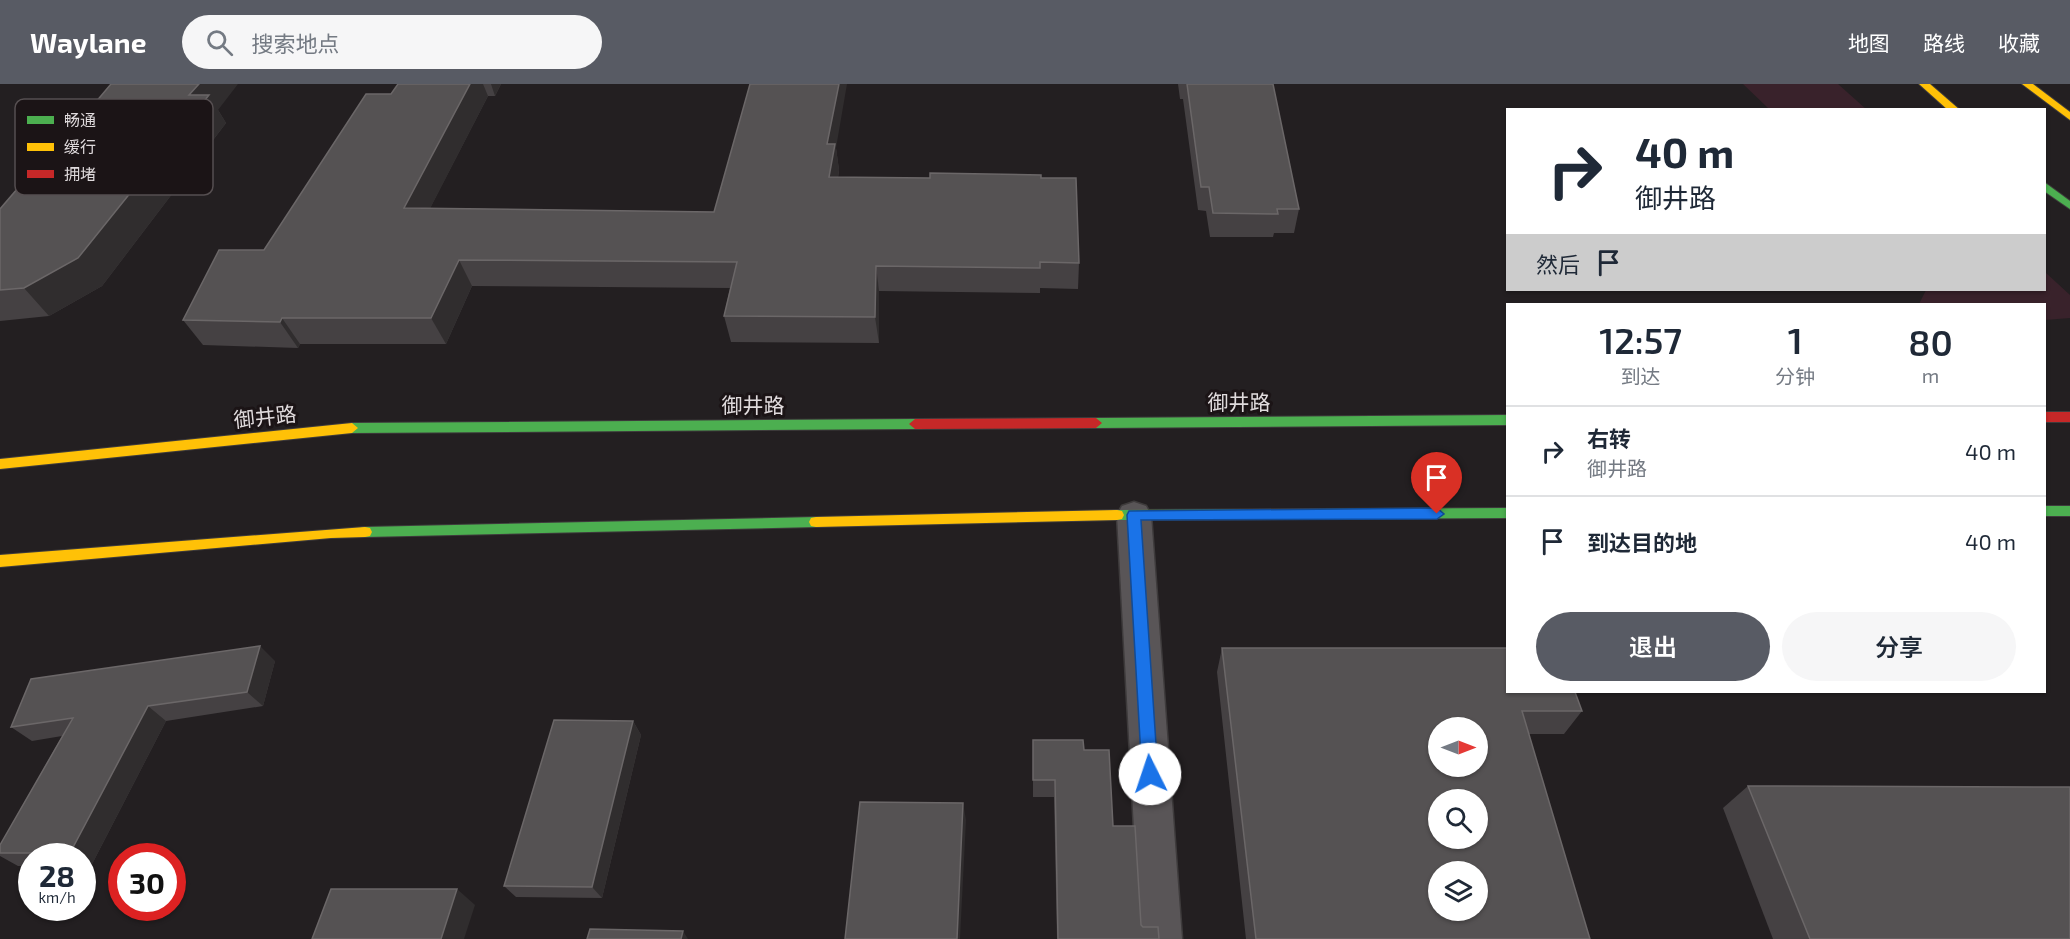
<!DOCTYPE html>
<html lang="zh">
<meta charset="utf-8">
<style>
body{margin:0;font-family:"Exo 2","Noto Sans SC",sans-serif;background:#f6f6f7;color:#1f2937;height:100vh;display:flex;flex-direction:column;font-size:22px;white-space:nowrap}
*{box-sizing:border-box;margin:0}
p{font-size:20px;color:#747a83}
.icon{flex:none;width:33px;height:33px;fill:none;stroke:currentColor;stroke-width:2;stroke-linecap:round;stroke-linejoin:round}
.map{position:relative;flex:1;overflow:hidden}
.drawer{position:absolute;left:1506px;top:219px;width:540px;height:390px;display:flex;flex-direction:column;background:#fff;border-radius:0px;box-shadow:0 2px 4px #0004}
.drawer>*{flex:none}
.banner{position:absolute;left:1506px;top:24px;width:540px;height:183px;border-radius:0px;box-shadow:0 2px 4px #0004;background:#fff;color:#1f2937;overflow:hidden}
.needle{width:39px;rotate:90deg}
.buttons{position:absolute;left:1428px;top:633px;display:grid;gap:12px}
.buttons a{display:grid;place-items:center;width:60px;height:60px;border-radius:50%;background:#fff;box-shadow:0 2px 4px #0004;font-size:30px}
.speed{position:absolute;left:18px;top:759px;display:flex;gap:12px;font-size:30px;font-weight:700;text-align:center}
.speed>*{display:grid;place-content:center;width:78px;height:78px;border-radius:50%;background:#fff;box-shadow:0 2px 4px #0004;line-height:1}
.speed small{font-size:15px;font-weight:400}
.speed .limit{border:9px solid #d22;background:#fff;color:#111}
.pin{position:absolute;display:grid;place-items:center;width:51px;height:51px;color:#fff;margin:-62px -26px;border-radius:50% 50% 50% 0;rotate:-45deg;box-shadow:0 0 6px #0007}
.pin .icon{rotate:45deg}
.me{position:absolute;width:66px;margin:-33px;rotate:356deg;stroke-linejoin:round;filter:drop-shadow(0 0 4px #0008)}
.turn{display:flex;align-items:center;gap:21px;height:126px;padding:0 30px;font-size:27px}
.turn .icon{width:78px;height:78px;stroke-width:2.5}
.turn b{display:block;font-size:42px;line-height:51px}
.then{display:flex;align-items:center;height:57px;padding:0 30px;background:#0003;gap:12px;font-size:22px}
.eta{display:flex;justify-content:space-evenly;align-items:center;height:102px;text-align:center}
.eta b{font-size:36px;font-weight:600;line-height:42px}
.button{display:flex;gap:12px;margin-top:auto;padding:12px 30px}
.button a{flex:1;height:69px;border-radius:36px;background:#585b64;color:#fff;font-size:24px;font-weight:600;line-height:69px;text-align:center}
.button a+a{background:#f6f6f7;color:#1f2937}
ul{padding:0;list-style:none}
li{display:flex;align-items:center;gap:18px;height:90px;padding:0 30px;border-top:2px solid #e0e1e3}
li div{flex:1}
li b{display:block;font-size:22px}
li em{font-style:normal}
header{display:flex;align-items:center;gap:36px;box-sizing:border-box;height:84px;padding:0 30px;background:#585b64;color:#fff}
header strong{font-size:28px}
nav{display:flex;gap:33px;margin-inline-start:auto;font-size:21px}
.search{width:420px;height:54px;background:#f6f6f7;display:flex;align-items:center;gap:15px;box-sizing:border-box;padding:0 21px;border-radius:33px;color:#747a83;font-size:22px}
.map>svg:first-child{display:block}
.green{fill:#39222b}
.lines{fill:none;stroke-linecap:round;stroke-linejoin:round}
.street-casing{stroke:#3e3b3c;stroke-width:3}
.fast-casing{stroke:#3e3b3c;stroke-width:2}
.slow-casing{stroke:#3e3b3c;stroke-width:2}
.jam-casing{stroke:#3e3b3c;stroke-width:2}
.street{fill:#595557;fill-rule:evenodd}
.fast{fill:#4caf50;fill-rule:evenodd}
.slow{fill:#ffc107;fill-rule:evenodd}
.jam{fill:#c62828;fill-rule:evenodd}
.wall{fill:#454143}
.shaded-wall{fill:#302d2e}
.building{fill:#555253;stroke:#6b6768;stroke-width:1.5;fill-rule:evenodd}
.route{fill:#1a73e8;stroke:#114b97;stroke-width:1.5}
.labels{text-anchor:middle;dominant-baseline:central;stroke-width:6;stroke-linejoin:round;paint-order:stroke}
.street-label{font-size:21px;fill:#dfdadc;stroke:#1b1416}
.key{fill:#1b1416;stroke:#564f51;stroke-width:1.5}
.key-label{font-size:16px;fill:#dfdadc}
</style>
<header>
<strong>Waylane</strong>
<div class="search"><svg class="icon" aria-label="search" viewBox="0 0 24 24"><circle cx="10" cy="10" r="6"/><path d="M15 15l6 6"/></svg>搜索地点</div>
<nav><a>地图</a><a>路线</a><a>收藏</a></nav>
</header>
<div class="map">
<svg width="2070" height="855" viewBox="0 0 2070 855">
<rect width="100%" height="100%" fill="#231f21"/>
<g class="green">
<polygon points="1743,0 1838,0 1866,25 1769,25"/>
<polygon points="2045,188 2070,211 2070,234 2045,236 2044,220 1919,220 1926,206 2044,206"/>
</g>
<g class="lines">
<g class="street-casing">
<polygon id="street" points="1134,418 1146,422 1151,431 1182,855 1140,855 1117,431 1122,422"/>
</g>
<g class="fast-casing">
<g id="fast">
<polygon points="2044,98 2070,117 2070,125 2044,107"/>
<polygon points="1508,331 1508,341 1096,344 1090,339 1096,334"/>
<polygon points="915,335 921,340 915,345 352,349 346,344 352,339"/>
<rect x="2044" y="422" width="26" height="10"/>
<polygon points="1508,424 1508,434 1117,436 1112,435 1110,431 1112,427 1117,426"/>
<polygon points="816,433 821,434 823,438 821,442 816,443 365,453 360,452 358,448 360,444 365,443"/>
</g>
</g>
<g class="slow-casing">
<g id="slow">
<polygon points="1919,0 1930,0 1960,26 1948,26"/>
<polygon points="2022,0 2033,0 2070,28 2070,36"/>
<polygon points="352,339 358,344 352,349 0,385 0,375"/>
<polygon points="1117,426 1122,427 1124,431 1122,435 1117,436 816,443 811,442 809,438 811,434 816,433"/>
<polygon points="365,443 370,444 372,448 370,452 365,453 331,454 0,483 0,471"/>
</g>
</g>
<g class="jam-casing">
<g id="jam">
<rect x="2044" y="328" width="26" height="10"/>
<polygon points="1096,334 1102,339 1096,344 915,345 909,340 915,335"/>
</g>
</g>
<use href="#street" class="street"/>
<use href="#fast" class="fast"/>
<use href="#slow" class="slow"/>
<use href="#jam" class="jam"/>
</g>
<g class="wall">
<polygon points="398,0 501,0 495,12 488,12 430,124 714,128 836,64 839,86 838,94 1041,94 1079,179 1078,205 1040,204 1040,209 879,207 879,259 731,258 724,232 730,204 472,202 446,260 300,260 298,264 203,261 183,236 264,166 391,10"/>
<polygon points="1178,0 1273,0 1299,125 1294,149 1274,149 1273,153 1210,153 1206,127 1198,126 1183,15 1180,15"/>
<polygon points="95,19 218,26 226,39 102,202 49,232 0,237 0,125"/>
<polygon points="1222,564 1582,627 1564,650 1528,650 1590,855 1246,855 1217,588"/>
<polygon points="275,577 263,622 166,637 91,782 82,782 82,772 32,772 32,782 18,782 0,772 0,761 62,652 32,657 11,643"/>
<polygon points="633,637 641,651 602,814 516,813 504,802"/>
<polygon points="1033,656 1084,666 1113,742 1141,841 1159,855 1057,855 1054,713 1033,713"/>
<polygon points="1748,702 2070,855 1773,855 1723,724"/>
</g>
<g class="shaded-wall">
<polygon points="199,0 238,0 218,26 226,39 102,202 49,232 24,204"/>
<polygon points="470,0 483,0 488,12 417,150 404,124"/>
<polygon points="491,0 501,0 495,12"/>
<polygon points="839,0 847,0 836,64 839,86 833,119 829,93 827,60"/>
<polygon points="459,176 472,202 446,260 431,234"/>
<polygon points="876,182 879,207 879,259 875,233"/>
<polygon points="282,234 300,260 298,264 280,238"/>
<polygon points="260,562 275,577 263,622 247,608"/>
<polygon points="148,622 166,637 91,782 82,777 82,772 75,772 70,769"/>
<polygon points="633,637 641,651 602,814 592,803"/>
<polygon points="963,719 966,736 960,855 957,855"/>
<polygon points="457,805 475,821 464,855 441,855"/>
<polygon points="683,847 688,855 681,855"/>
</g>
<g class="building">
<polygon points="111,0 199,0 189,11 209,11 78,174 24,204 0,206 0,125 91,19 95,19"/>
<polygon points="398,0 470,0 404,124 714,128 750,0 839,0 827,60 835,60 829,93 930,94 930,89 1041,91 1041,94 1076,94 1079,179 1040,178 1040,184 876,182 875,233 724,232 737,178 459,176 431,234 282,234 280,238 183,236 219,166 264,166 366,10 391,10"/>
<polygon points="1187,0 1273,0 1299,125 1277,125 1278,130 1213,129 1209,103 1201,103"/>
<polygon points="260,562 247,608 148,622 70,769 0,769 0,761 73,634 11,643 31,595"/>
<path d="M1222 564H1508V608H1575L1582 627H1522L1590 855H1256ZM1438 644H1478V682H1438ZM1438 716H1478V754H1438ZM1438 788H1478V826H1438Z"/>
<polygon points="554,636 633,637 592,803 504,802"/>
<polygon points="1033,656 1083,656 1084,666 1109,666 1113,742 1135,742 1141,841 1143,843 1158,843 1159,855 1058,855 1055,696 1033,696"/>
<polygon points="1748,702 2070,703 2070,855 1810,855"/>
<polygon points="860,718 963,719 957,855 845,855"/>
<polygon points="331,805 457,805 441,855 312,855"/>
<polygon points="590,845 683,847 681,855 587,855"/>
</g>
<polygon class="route" points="1437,424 1444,430 1437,435 1141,436 1158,690 1156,695 1150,697 1145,695 1142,690 1127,431 1129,427"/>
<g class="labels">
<g class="street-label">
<text x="1239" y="317">御井路</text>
<text x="753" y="320">御井路</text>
<text transform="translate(265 332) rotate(-6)">御井路</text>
</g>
</g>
<rect x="15" y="15" width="198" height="96" rx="9" class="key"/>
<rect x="27" y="32" width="27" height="8" fill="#4caf50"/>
<rect x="27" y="59" width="27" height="8" fill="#ffc107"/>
<rect x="27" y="86" width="27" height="8" fill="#c62828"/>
<g class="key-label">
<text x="64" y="42">畅通</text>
<text x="64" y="69">缓行</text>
<text x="64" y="96">拥堵</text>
</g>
</svg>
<div class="buttons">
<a><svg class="needle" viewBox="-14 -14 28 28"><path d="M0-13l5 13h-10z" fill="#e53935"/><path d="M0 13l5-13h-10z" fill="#747a83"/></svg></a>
<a><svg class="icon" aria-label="search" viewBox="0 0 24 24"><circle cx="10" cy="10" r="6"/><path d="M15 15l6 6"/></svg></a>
<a><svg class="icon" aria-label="layers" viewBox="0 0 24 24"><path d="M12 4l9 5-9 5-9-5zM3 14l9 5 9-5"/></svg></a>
</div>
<div class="speed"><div>28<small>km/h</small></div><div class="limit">30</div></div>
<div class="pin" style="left:1437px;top:430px;background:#d93025"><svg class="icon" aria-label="arrive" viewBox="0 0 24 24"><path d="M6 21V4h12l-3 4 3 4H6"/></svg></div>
<svg class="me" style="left:1150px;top:690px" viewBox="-20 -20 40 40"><circle r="19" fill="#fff"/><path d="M0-13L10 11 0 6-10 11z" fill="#1a73e8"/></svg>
<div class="banner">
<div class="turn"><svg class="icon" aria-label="right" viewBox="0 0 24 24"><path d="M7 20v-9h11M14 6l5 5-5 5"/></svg><div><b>40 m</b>御井路</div></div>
<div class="then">然后<svg class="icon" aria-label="arrive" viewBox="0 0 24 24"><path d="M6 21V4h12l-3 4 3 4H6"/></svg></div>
</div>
<section class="drawer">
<div class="eta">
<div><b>12:57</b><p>到达</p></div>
<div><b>1</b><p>分钟</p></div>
<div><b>80</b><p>m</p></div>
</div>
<ul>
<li><svg class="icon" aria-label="right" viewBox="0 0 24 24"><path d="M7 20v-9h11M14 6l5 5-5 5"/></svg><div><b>右转</b><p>御井路</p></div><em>40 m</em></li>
<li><svg class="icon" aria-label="arrive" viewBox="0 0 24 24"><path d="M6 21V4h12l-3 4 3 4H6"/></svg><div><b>到达目的地</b></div><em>40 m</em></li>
</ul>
<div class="button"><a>退出</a><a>分享</a></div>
</section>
</div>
